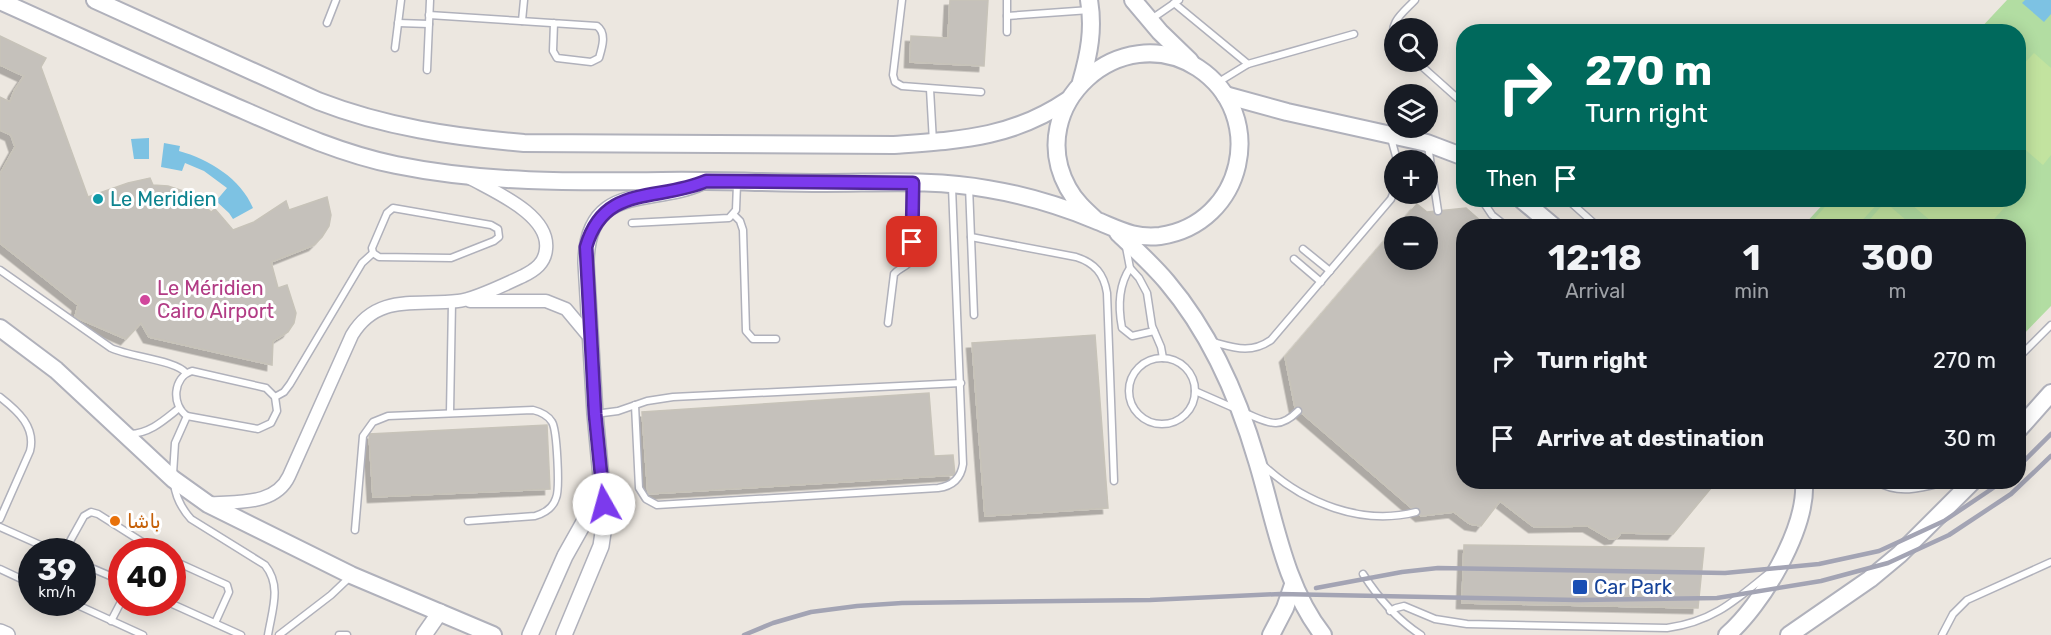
<!DOCTYPE html>
<meta charset="utf-8">
<style>
body{margin:0;font-family:Rubik,Cairo,sans-serif;background:#242831;color:#f1f3f6;height:100vh;display:flex;flex-direction:column;font-size:22px;white-space:nowrap}
*{box-sizing:border-box;margin:0}
p{font-size:20px;color:#9ea1a6}
.icon{flex:none;width:33px;height:33px;fill:none;stroke:currentColor;stroke-width:2;stroke-linecap:round;stroke-linejoin:round}
.map{position:relative;flex:1;overflow:hidden}
.details{position:absolute;left:1456px;top:219px;width:570px;height:270px;display:flex;flex-direction:column;background:#171b24;border-radius:24px;box-shadow:0 3px 15px #0003}
.details>*{flex:none}
.top-card{position:absolute;left:1456px;top:24px;width:570px;height:183px;border-radius:24px;box-shadow:0 3px 15px #0003;background:#00695c;color:#fff;overflow:hidden}
.controls{position:absolute;left:1384px;top:18px;display:grid;gap:12px}
.controls a{display:grid;place-items:center;width:54px;height:54px;border-radius:50%;background:#171b24;box-shadow:0 3px 15px #0003;font-size:30px}
.speed{position:absolute;left:18px;top:538px;display:flex;gap:12px;font-size:30px;font-weight:700;text-align:center}
.speed>*{display:grid;place-content:center;width:78px;height:78px;border-radius:50%;background:#171b24;box-shadow:0 3px 15px #0003;line-height:1}
.speed small{font-size:15px;font-weight:400}
.speed .limit{border:9px solid #d22;background:#fff;color:#111}
.pin{position:absolute;display:grid;place-items:center;width:51px;height:51px;color:#fff;margin:-26px;border-radius:12px;box-shadow:0 3px 9px #0006}
.me{position:absolute;width:66px;margin:-33px;rotate:353deg;stroke-linejoin:round;filter:drop-shadow(0 0 4px #0008)}
.turn{display:flex;align-items:center;gap:21px;height:126px;padding:0 30px;font-size:27px}
.turn .icon{width:78px;height:78px;stroke-width:2.5}
.turn b{display:block;font-size:42px;line-height:51px}
.then{display:flex;align-items:center;height:57px;padding:0 30px;background:#0003;gap:12px;font-size:22px}
.eta{display:flex;justify-content:space-evenly;align-items:center;height:102px;text-align:center}
.eta b{font-size:36px;font-weight:700;line-height:42px}
ul{padding:0;list-style:none}
li{display:flex;align-items:center;gap:18px;height:78px;padding:0 30px}
li div{flex:1}
li b{display:block;font-size:22px}
li em{font-style:normal}
.map>svg:first-child{display:block}
.green{fill:#b2dda2}
.pitch{fill:#c2e39f}
.water{fill:#7dc2e3}
.building{fill:#c5c1bb;stroke:#c7c3b9;stroke-width:1.5;filter:url(#shadow)}
.lines{fill:none;stroke-linecap:round;stroke-linejoin:round}
.service-casing{stroke:#b0b1bb;stroke-width:9}
.minor-casing{stroke:#b0b1bb;stroke-width:15}
.tertiary-casing{stroke:#b0b1bb;stroke-width:18}
.secondary-casing{stroke:#b0b1bb;stroke-width:20}
.service{stroke:#fff;stroke-width:6}
.minor{stroke:#fff;stroke-width:12}
.tertiary{stroke:#fff;stroke-width:15}
.secondary{stroke:#fff;stroke-width:16}
.rail{stroke:#a3a4b4;stroke-width:4.5}
.route-casing{stroke:#51269a;stroke-width:15}
.route{stroke:#7c3aed;stroke-width:10}
.culture-dot{fill:#0f9aa8;stroke:#fff;stroke-width:2}
.hotel-dot{fill:#d1479c;stroke:#fff;stroke-width:2}
.food-dot{fill:#e8710a;stroke:#fff;stroke-width:2}
.transit-dot{fill:#1a4fb4;stroke:#fff;stroke-width:2}
.labels{text-anchor:middle;dominant-baseline:central;stroke-width:6;stroke-linejoin:round;paint-order:stroke}
.culture-label{font-size:20px;fill:#0d838f;stroke:#fff;text-anchor:start}
.hotel-label{font-size:20px;fill:#b23c85;stroke:#fff;text-anchor:start}
.food-label{font-size:20px;fill:#c56008;stroke:#fff;text-anchor:start}
.transit-label{font-size:20px;fill:#164399;stroke:#fff;text-anchor:start}
</style>
<div class="map">
<svg width="2051" height="635" viewBox="0 0 2051 635">
<defs>
<filter id="shadow"><feDropShadow dx="-5.5" dy="5.5" stdDeviation="0" flood-color="#0004"/></filter>
</defs>
<rect width="100%" height="100%" fill="#ece7e0"/>
<polygon class="green" points="2007,0 2051,0 2051,306 2019,339 2019,226 1803,226 1827,200 2019,200 2019,32 1978,31"/>
<g class="pitch">
<polygon points="2034,53 2051,68 2051,155 2043,165 2019,144 2019,69"/>
<polygon points="1831,200 1881,200 1857,226 1808,226"/>
<polygon points="1906,200 1905,200 2011,200 1988,226 1937,226"/>
<polygon points="1885,202 1913,226 1864,226"/>
</g>
<g class="water">
<polygon points="2025,0 2051,0 2051,14 2044,22 2022,3"/>
<polygon points="149,138 149,159 134,159 131,139"/>
<path d="M164 143 180 146 179 151C209 159 241 179 253 208L233 219 229 213 216 201 227 188 204 171 185 163 182 171 161 167Z"/>
</g>
<g class="building">
<polygon points="950,0 988,0 984,66 910,62 911,36 948,38"/>
<polygon points="0,36 46,58 41,67 88,197 128,183 150,178 153,185 168,186 186,192 201,202 211,212 215,209 233,230 254,222 286,201 289,210 327,197 331,215 329,226 322,237 314,245 271,262 278,288 287,285 296,313 294,323 288,332 273,341 272,365 149,337 141,323 126,339 75,317 78,305 0,243 0,174 15,147 11,135 0,130 0,97 10,102 14,91 24,76 0,65"/>
<polygon points="1417,204 1427,212 1466,208 1483,223 1480,226 1464,226 1464,482 1716,482 1673,534 1621,533 1617,538 1610,539 1588,526 1534,527 1500,501 1481,526 1470,524 1454,512 1421,516 1295,407 1285,357 1395,229 1395,260 1428,260 1428,226 1398,226"/>
<polygon points="1095,335 1108,508 985,516 972,343"/>
<polygon points="929,393 934,456 953,455 955,475 648,494 642,412"/>
<polygon points="547,425 550,489 373,497 369,434"/>
<polygon points="1464,545 1704,548 1698,608 1462,603"/>
</g>
<g class="lines">
<g class="service-casing">
<g id="service">
<polyline points="902,0 893,75 895,82 902,86 981,92"/>
<polyline points="1174,3 1248,64"/>
<path d="M429 15C485 19 541 22 597 26 607 33 602 48 599 58L591 62 557 58 553 51 554 23"/>
<polyline points="1007,16 1090,10"/>
<polyline points="1150,20 1179,0"/>
<polyline points="522,21 524,0"/>
<polyline points="327,23 336,0"/>
<polyline points="398,23 429,24"/>
<polyline points="1007,32 1007,0"/>
<path d="M1395 41C1387 23 1404 12 1415 0"/>
<polyline points="395,48 401,0"/>
<polyline points="1417,62 1464,104"/>
<polyline points="427,70 430,0"/>
<polyline points="1217,83 1248,64 1354,34"/>
<polyline points="930,89 933,142"/>
<polyline points="1391,138 1397,160"/>
<polyline points="1428,146 1438,211"/>
<polyline points="969,186 974,315"/>
<polyline points="1482,200 1492,215 1506,226"/>
<polyline points="1568,200 1597,226"/>
<polygon points="393,208 491,225 498,229 499,237 494,241 451,258 379,257 373,253 372,248 387,213"/>
<polyline points="734,215 740,221 743,230 746,331 753,339 776,339"/>
<polyline points="632,223 729,218 736,210 737,184"/>
<path d="M971 237 1076 257C1095 263 1104 274 1107 293L1114 481"/>
<polyline points="1126,247 1130,268 1139,278 1147,293 1152,326 1161,347 1163,358"/>
<polyline points="1303,249 1330,271"/>
<polyline points="1294,259 1321,282"/>
<path d="M1130 268C1118 286 1118 307 1122 328L1132 336 1154 331"/>
<path d="M0 270 111 348C130 357 175 360 186 373"/>
<path d="M888 323 894 274C900 267 909 267 911 258L913 183"/>
<path d="M1213 342C1235 348 1251 354 1271 340L1391 199 1395 189"/>
<polyline points="2019,357 2051,325"/>
<circle cx="1162" cy="391" r="33"/>
<path d="M192 371 266 388 275 397 277 411 271 423 258 429 187 416C171 405 173 377 192 371Z"/>
<polyline points="1195,391 1236,409"/>
<path d="M0 397C18 411 36 427 30 451L0 519"/>
<polyline points="275,397 284,392 290,384 362,263 373,253"/>
<path d="M635 405 639 488 646 499 657 505 938 488C953 486 961 478 963 464L952 187"/>
<polyline points="450,413 452,302"/>
<path d="M1245 413C1268 422 1278 431 1298 411"/>
<polyline points="595,414 618,411 647,401 673,397 961,383"/>
<path d="M130 434C150 433 163 421 178 409"/>
<path d="M1264 466C1304 503 1362 526 1416 512"/>
<polyline points="173,474 175,443 187,416"/>
<path d="M1877 482C1899 495 1922 488 1945 482"/>
<path d="M174 484C176 498 181 508 191 519L265 565C282 586 272 610 268 635"/>
<polyline points="0,527 56,552"/>
<path d="M355 530 363 436 373 422 388 416 533 410C541 412 548 415 552 422 557 430 560 489 556 498 553 508 545 513 535 516L468 521"/>
<polyline points="64,552 84,516 91,512 98,514 158,552"/>
<polyline points="172,560 227,585 229,592 215,623"/>
<polyline points="82,564 122,581"/>
<polyline points="0,569 32,584"/>
<path d="M1363 574C1379 599 1396 619 1421 635"/>
<polyline points="73,603 143,635"/>
<polyline points="170,603 241,635"/>
<path d="M1390 611 1396 608 1404 606 1435 619 1467 624 1667 628C1712 622 1735 601 1769 573"/>
<polyline points="111,621 122,600"/>
<polyline points="279,635 331,595 351,576"/>
<polyline points="339,635 347,635"/>
<polyline points="1942,635 1953,614 1967,600 2051,562"/>
</g>
</g>
<g class="minor-casing">
<g id="minor">
<polyline points="470,301 546,301 566,309 591,339"/>
<path d="M208 504C237 501 275 506 289 476L352 335C377 293 417 306 458 301 473 300 508 283 523 276 535 270 545 263 546 249 550 215 495 192 470 178"/>
</g>
</g>
<g class="tertiary-casing">
<g id="tertiary">
<polyline points="0,632 7,635"/>
<polyline points="424,635 440,612"/>
<polyline points="530,635 565,556 588,515 601,484"/>
<path d="M564 635 601 546 605 519 595 414 586 263C587 181 653 205 702 182"/>
</g>
</g>
<g class="secondary-casing">
<g id="secondary">
<path d="M95 0 318 101C385 127 453 137 524 143L894 145C960 140 1012 138 1068 100"/>
<polyline points="1133,0 1160,32 1190,61"/>
<path d="M0 1C76 35 151 70 227 103 282 127 337 153 396 165 484 183 573 182 662 181 716 180 771 183 825 183 879 183 934 179 988 189 1024 195 1061 206 1095 220 1118 229 1134 239 1160 236 1244 224 1269 115 1198 68 1120 18 1023 106 1068 188 1075 201 1085 210 1096 220"/>
<path d="M1081 82C1089 54 1094 29 1089 0"/>
<polyline points="1225,95 1287,112 1427,143 1464,157"/>
<polyline points="1522,200 1553,226"/>
<path d="M1118 233C1135 249 1152 264 1167 282 1211 334 1238 396 1257 461 1275 520 1284 585 1323 635"/>
<polyline points="0,328 56,370 173,479 208,504 351,575 493,635"/>
<polyline points="2019,429 2051,393"/>
<polyline points="1271,635 1285,608 1293,585"/>
<path d="M1727 635C1762 605 1807 529 1804 482"/>
<polyline points="1789,635 1870,579 1900,554 1972,482"/>
</g>
</g>
<use href="#service" class="service"/>
<use href="#minor" class="minor"/>
<use href="#tertiary" class="tertiary"/>
<use href="#secondary" class="secondary"/>
<g class="rail">
<polyline points="2019,466 2051,434"/>
<polyline points="1316,588 1402,572 1438,568 1725,573 1819,564 1879,551 1944,521 2002,482"/>
<polyline points="744,635 773,623 811,612 857,606 902,603 1150,600 1280,594 1578,600 1717,598 1821,581 1888,563 1949,535 2011,494 2051,456"/>
</g>
</g>
<g class="lines">
<g class="route-casing">
<path id="route" d="M604 504 595 414 586 247C604 183 658 202 706 181L913 183 912 242"/>
</g>
<use href="#route" class="route"/>
</g>
<circle class="culture-dot" cx="98" cy="199" r="6"/>
<circle class="hotel-dot" cx="145" cy="300" r="6"/>
<circle class="food-dot" cx="115" cy="521" r="6"/>
<rect class="transit-dot" x="1572" y="579" width="16" height="16" rx="3"/>
<g class="labels">
<g class="culture-label">
<text x="110" y="199">Le Meridien</text>
</g>
<g class="hotel-label">
<text x="157" y="288">Le Méridien<tspan x="157" dy="23">Cairo Airport</tspan></text>
</g>
<g class="food-label">
<text x="127" y="521">باشا</text>
</g>
<g class="transit-label">
<text x="1594" y="587">Car Park</text>
</g>
</g>
</svg>
<div class="controls">
<a><svg class="icon" aria-label="search" viewBox="0 0 24 24"><circle cx="10" cy="10" r="6"/><path d="M15 15l6 6"/></svg></a>
<a><svg class="icon" aria-label="layers" viewBox="0 0 24 24"><path d="M12 4l9 5-9 5-9-5zM3 14l9 5 9-5"/></svg></a>
<a>+</a>
<a>−</a>
</div>
<div class="speed"><div>39<small>km/h</small></div><div class="limit">40</div></div>
<div class="pin" style="left:912px;top:242px;background:#d93025"><svg class="icon" aria-label="arrive" viewBox="0 0 24 24"><path d="M6 21V4h12l-3 4 3 4H6"/></svg></div>
<svg class="me" style="left:604px;top:504px" viewBox="-20 -20 40 40"><circle r="19" fill="#fff"/><path d="M0-13L10 11 0 6-10 11z" fill="#7c3aed"/></svg>
<div class="top-card">
<div class="turn"><svg class="icon" aria-label="right" viewBox="0 0 24 24"><path d="M7 20v-9h11M14 6l5 5-5 5"/></svg><div><b>270 m</b>Turn right</div></div>
<div class="then">Then<svg class="icon" aria-label="arrive" viewBox="0 0 24 24"><path d="M6 21V4h12l-3 4 3 4H6"/></svg></div>
</div>
<section class="details">
<div class="eta">
<div><b>12:18</b><p>Arrival</p></div>
<div><b>1</b><p>min</p></div>
<div><b>300</b><p>m</p></div>
</div>
<ul>
<li><svg class="icon" aria-label="right" viewBox="0 0 24 24"><path d="M7 20v-9h11M14 6l5 5-5 5"/></svg><div><b>Turn right</b></div><em>270 m</em></li>
<li><svg class="icon" aria-label="arrive" viewBox="0 0 24 24"><path d="M6 21V4h12l-3 4 3 4H6"/></svg><div><b>Arrive at destination</b></div><em>30 m</em></li>
</ul>
</section>
</div>
